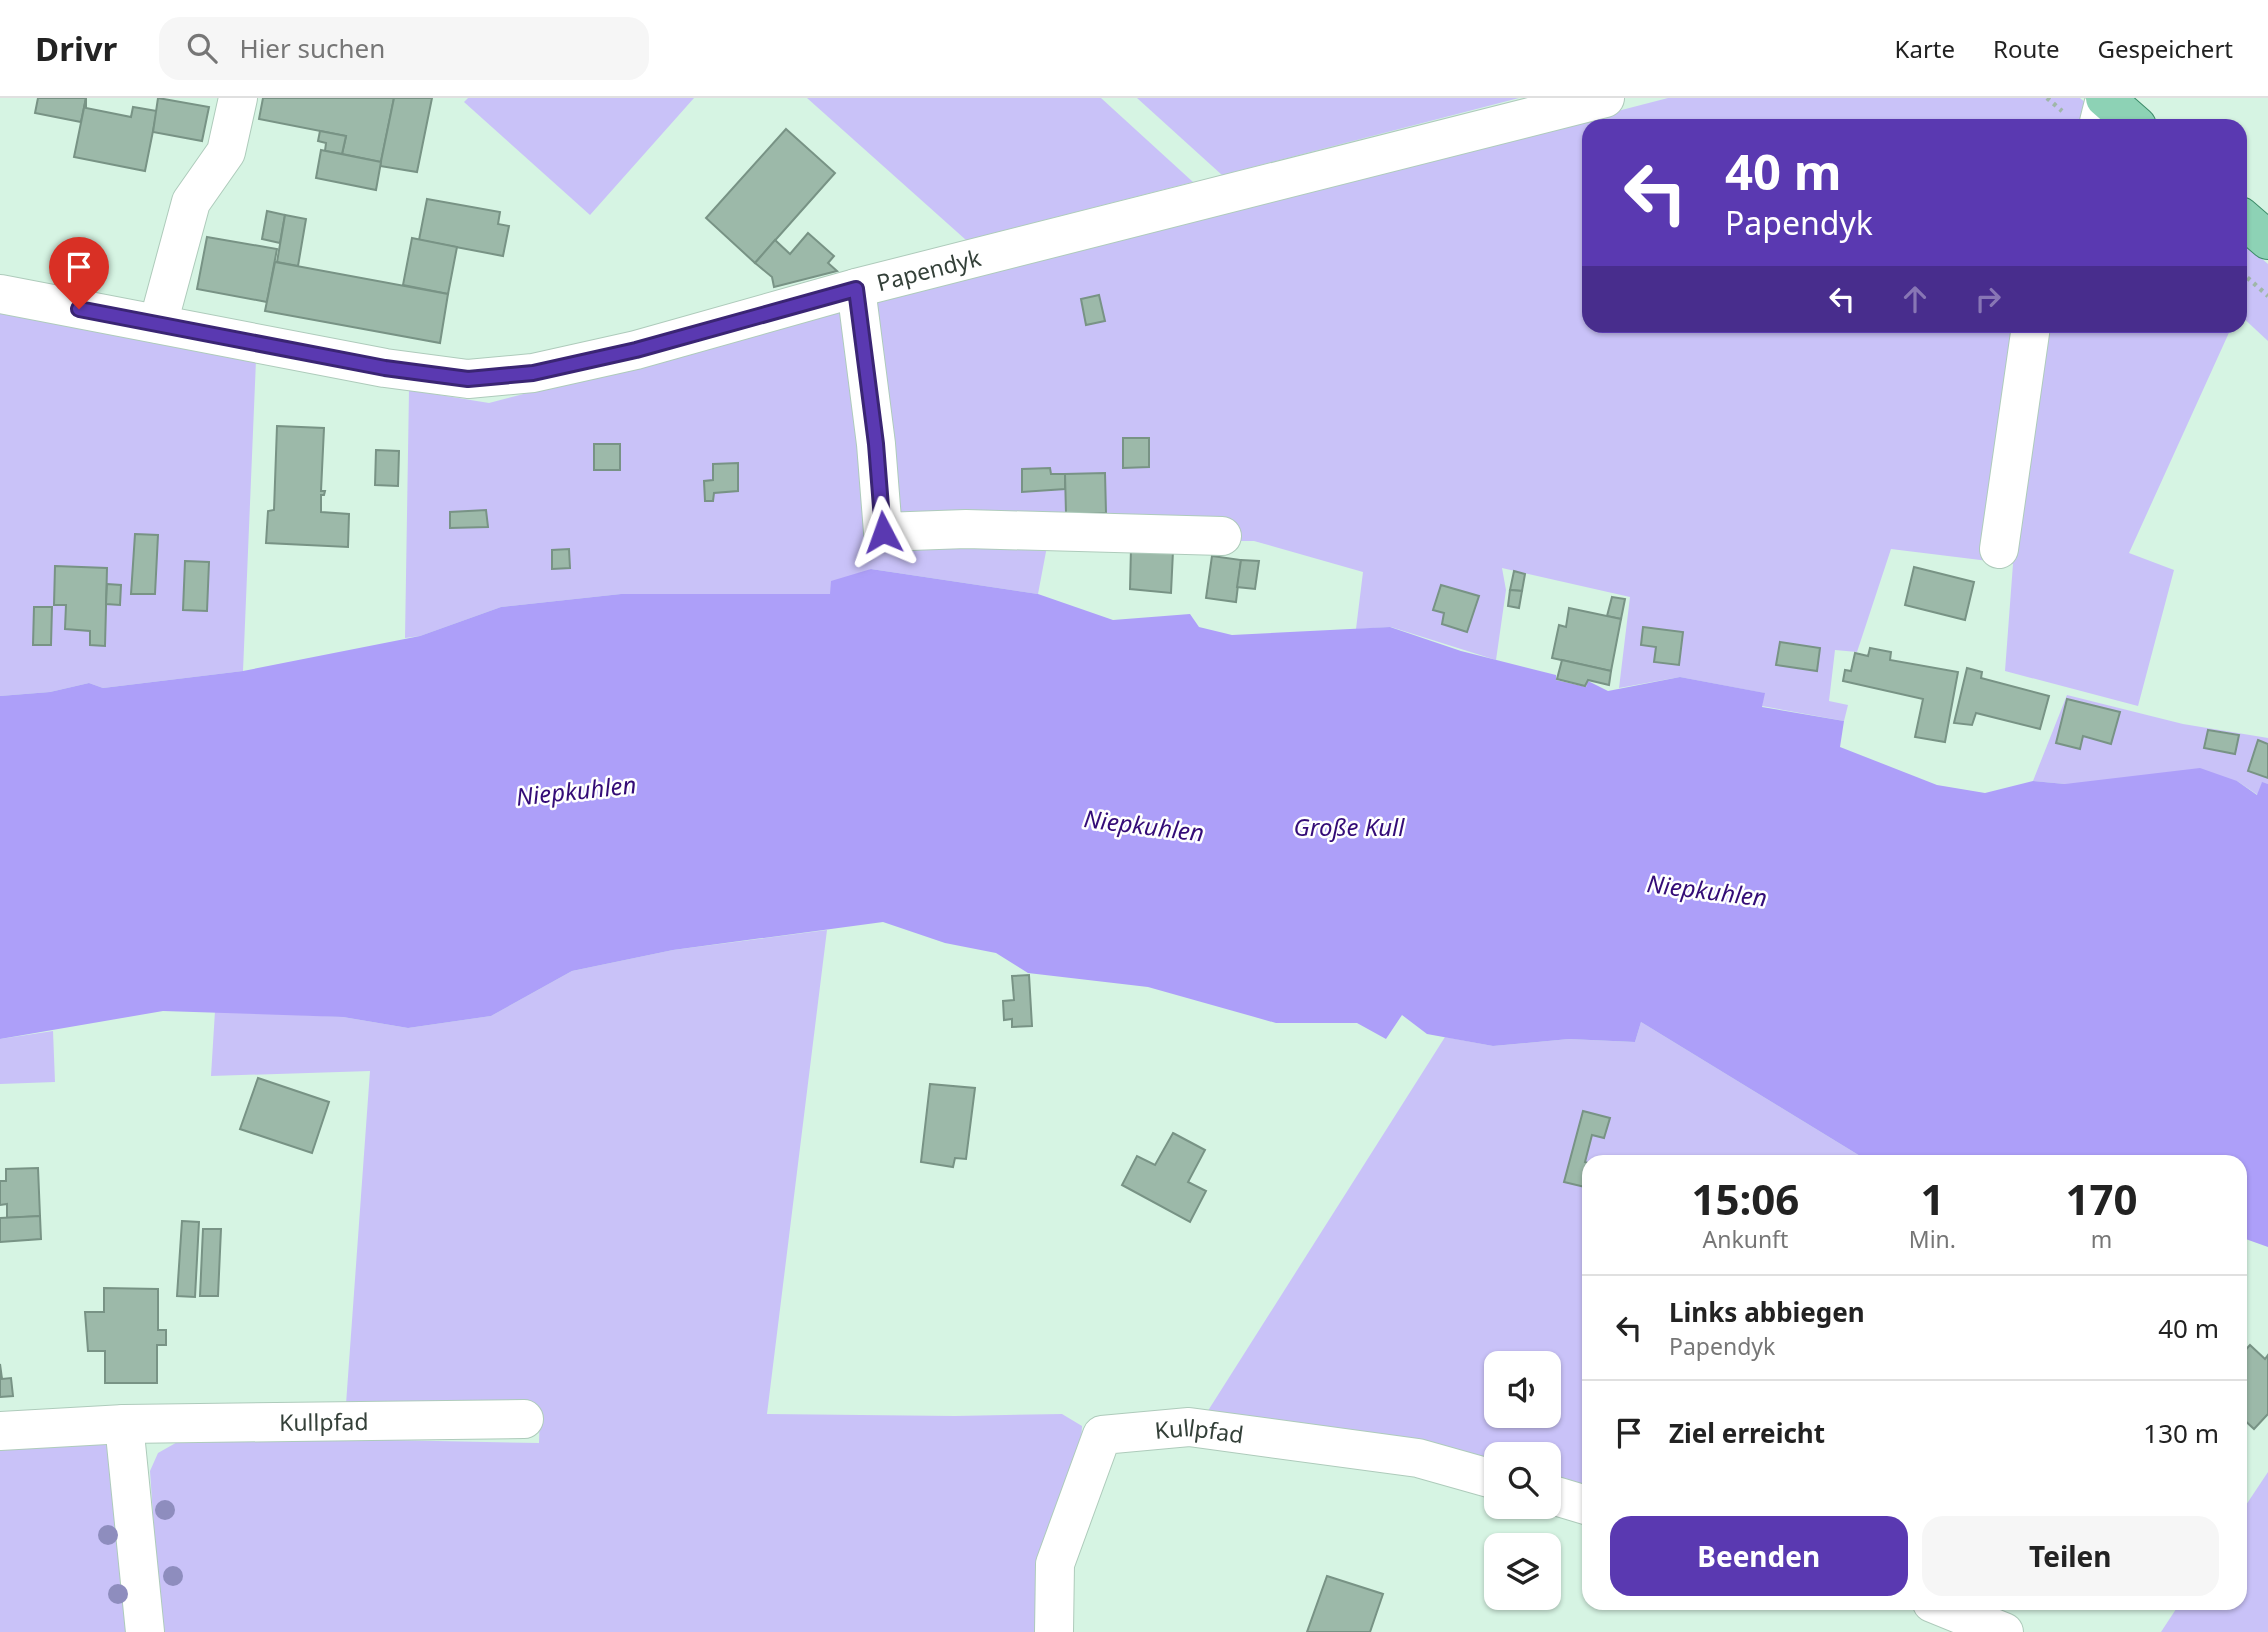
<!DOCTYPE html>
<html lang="de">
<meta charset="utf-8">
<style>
body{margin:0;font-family:"Noto Sans",sans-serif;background:#f6f6f6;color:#222;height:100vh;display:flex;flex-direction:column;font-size:26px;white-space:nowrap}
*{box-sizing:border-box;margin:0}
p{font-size:23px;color:#767676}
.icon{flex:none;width:38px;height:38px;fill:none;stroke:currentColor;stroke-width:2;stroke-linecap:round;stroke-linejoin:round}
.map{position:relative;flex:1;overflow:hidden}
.side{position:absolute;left:1582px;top:1057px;width:665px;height:455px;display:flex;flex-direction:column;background:#fff;border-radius:21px;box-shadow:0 2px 5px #0004}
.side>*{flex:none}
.guide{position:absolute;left:1582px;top:21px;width:665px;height:214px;border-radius:21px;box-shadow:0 2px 5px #0004;background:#5a39b1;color:#fff;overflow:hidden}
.controls{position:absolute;left:1484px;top:1253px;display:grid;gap:14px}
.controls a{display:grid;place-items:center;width:77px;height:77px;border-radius:14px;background:#fff;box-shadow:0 2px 5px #0004;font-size:35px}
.pin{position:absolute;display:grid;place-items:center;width:60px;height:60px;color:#fff;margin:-72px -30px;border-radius:50% 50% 50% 0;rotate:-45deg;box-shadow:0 0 7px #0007}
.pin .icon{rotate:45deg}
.me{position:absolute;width:77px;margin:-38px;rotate:356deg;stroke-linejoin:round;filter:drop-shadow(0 0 5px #0008)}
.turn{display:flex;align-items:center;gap:24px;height:147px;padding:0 28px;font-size:32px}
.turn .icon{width:91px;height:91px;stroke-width:2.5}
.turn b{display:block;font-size:49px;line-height:60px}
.lanes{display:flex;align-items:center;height:66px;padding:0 28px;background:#0003;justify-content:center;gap:35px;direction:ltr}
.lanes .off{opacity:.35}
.eta{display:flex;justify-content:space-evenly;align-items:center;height:119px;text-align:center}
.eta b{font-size:42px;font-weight:700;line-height:49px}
.cta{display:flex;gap:14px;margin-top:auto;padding:14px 28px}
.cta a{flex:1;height:80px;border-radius:21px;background:#5a39b1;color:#fff;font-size:28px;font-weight:700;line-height:80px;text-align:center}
.cta a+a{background:#f6f6f6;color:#222}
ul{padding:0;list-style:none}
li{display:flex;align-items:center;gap:21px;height:105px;padding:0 28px;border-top:2px solid #e0e0e0}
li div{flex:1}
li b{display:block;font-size:26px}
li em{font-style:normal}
header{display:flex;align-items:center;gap:42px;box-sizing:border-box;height:98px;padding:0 35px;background:#fff;border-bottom:2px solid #e0e0e0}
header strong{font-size:33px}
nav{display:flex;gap:38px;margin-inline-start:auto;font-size:24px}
.search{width:490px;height:63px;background:#f6f6f6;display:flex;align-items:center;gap:18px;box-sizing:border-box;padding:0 24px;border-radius:21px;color:#767676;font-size:26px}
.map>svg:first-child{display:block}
.green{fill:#c9c2f8;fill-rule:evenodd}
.water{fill:#ad9ff9}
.building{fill:#9cb9a9;stroke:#789385;stroke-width:2}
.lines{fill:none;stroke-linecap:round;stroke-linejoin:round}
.minor-casing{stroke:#aecbbb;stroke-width:40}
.major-casing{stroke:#3c8b69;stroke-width:40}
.path{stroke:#9fb7a9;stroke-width:4.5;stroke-dasharray:3.5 5;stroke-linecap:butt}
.minor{stroke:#fff;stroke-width:38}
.major{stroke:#8dd2b5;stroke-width:38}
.tree{fill:#8e8dbe}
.route-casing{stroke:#3a2573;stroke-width:18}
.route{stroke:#5a39b1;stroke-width:12}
.labels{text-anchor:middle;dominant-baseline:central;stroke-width:5;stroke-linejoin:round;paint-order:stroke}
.street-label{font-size:23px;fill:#344039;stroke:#fff}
.water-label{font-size:24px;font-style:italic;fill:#340c77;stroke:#fff}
</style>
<header>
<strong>Drivr</strong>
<div class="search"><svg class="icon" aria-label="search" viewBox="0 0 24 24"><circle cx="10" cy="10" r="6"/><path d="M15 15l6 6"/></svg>Hier suchen</div>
<nav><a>Karte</a><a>Route</a><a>Gespeichert</a></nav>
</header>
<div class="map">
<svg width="2268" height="1534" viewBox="0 0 2268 1534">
<rect width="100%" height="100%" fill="#d6f4e3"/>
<g class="green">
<polygon points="468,0 694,0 590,117 464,4"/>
<polygon points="807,0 1101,0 1193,84 966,142"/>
<polygon points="1137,0 1519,0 1222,77"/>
<polygon points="1668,0 2080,0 2112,28 1589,28 1589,228 2232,228 2129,455 2174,472 2138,608 2005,573 2013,466 1891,451 1857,554 1835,552 1829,603 1848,607 1844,623 1762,608 1764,595 1680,579 1619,590 1630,499 1502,470 1506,492 1496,562 1391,529 1356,531 1363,474 1254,443 1048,443 1038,496 871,471 830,496 621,496 501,509 420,538 405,540 409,292 489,305"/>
<polygon points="2240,142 2268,166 2268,243 2240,217"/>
<polygon points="0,215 256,262 243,573 103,590 89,585 50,594 0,598"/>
<polygon points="2067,597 2183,626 2268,640 2268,686 2262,685 2258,697 2237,683 2065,686 2033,683"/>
<polygon points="827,832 767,1316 955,1318 1062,1316 1082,1328 1081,1346 1045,1534 161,1534 150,1373 158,1355 188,1338 539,1345 540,1313 346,1306 370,973 211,978 215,913 343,919 408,930 491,918 572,873 673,852"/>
<path d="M1641 924 1870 1064H1589V1401L1549 1388V1356H1496V1372L1204 1319 1445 939 1493 948 1569 941 1635 944ZM1496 1265H1549V1318H1496Z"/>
<polygon points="53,933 55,984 0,986 0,941"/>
<polygon points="115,1338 134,1534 0,1534 0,1345"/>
<polygon points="2268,1374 2268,1534 2161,1534 2180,1505 2240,1505 2240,1416"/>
</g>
<polygon class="water" points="871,471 1038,496 1113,522 1190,516 1199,529 1232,537 1390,529 1461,553 1556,577 1556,582 1586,589 1588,583 1608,593 1680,579 1765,595 1762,609 1844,623 1840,649 1937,687 1985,695 2033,683 2065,686 2200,670 2237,683 2257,697 2262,684 2268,686 2268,1149 2240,1139 2240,1064 1870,1064 1641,924 1635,944 1569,941 1493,948 1427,936 1402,917 1386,941 1357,925 1276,925 1148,889 1028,875 996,855 945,845 883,824 673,852 572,873 491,918 408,930 343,919 163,913 0,941 0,598 50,594 89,585 103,590 243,573 420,538 501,509 621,496 830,496 831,483"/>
<g class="building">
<polygon points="38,0 86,0 81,24 35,15"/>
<polygon points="86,0 86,10 131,19 133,9 157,13 145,73 74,59"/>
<polygon points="158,0 209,9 202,43 153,34"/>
<polygon points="263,0 394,0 381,64 342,56 346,38 259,21"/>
<polygon points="394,0 432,0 417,74 380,68"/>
<polygon points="786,31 835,75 755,165 706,120"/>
<polygon points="320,33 346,38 342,56 325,53 326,45 318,43"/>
<polygon points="321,52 381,64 376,92 316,80"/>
<polygon points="427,101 500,114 498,126 509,128 503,158 419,142"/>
<polygon points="267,113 285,117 280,145 262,141"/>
<polygon points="285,117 306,121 298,168 277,164"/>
<polygon points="808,135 834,158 828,165 837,173 774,189 772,179 755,165 775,142 790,156"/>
<polygon points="207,139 277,151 267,204 197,191"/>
<polygon points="412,140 457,149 448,196 403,187"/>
<polygon points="275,164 448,196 440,245 265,213"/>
<polygon points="1099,197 1105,223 1086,227 1081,201"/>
<polygon points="277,328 324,330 321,393 325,393 324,397 321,397 321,414 349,416 348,449 266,445 268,413 274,412"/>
<polygon points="1123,340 1149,340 1149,369 1123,370"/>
<rect x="594" y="346" width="26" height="26"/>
<polygon points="376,352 399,353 398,388 375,387"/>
<polygon points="738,365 738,393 714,395 713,403 705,403 704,383 713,382 713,366"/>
<polygon points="1050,370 1051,376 1065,376 1065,391 1022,394 1022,371"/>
<polygon points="1105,375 1106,415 1066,415 1065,376"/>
<polygon points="486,412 488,429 450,430 450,414"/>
<polygon points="135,436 158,437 155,496 131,496"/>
<polygon points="1131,450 1173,453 1171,495 1130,491"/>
<polygon points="569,451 570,470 552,471 552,452"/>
<polygon points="1212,458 1241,462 1236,504 1206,500"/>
<polygon points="1241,462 1259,463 1255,491 1237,489"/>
<polygon points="185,463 209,464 207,513 183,512"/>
<polygon points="55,468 107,470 105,548 90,547 90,533 65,531 66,507 54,507"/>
<polygon points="1914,469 1974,484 1965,522 1905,507"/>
<polygon points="1514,473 1525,476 1522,493 1510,492"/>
<polygon points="107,486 121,487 120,507 106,506"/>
<polygon points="1441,487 1479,498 1467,534 1442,526 1444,515 1433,512"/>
<polygon points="1510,492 1522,493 1519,510 1508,508"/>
<polygon points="1612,499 1625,501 1621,521 1607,518"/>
<polygon points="34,509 52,509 51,547 33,547"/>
<polygon points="1569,510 1621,521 1611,573 1552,560 1559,527 1566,529"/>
<polygon points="1643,529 1683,534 1679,567 1654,564 1656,549 1641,547"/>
<polygon points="1780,544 1820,550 1817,573 1776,567"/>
<polygon points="1870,550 1891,554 1890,562 1958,574 1945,644 1915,639 1923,601 1843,583 1845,572 1851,573 1855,555 1868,558"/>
<polygon points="1562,562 1611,573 1609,587 1588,582 1585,588 1557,581"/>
<polygon points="1967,570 1982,574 1981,580 2049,598 2040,631 1976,615 1972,627 1954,625"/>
<polygon points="2067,601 2120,614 2111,646 2083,638 2080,651 2056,645"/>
<polygon points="2208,632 2239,637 2235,656 2204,650"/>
<polygon points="2258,642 2268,646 2268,680 2248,673"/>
<polygon points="1029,877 1032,928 1012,929 1012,921 1004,922 1003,903 1014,902 1012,878"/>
<polygon points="258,980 329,1004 312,1055 240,1031"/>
<polygon points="930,986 975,990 966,1061 955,1060 953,1069 921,1064"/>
<polygon points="1583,1013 1610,1020 1604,1040 1592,1037 1585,1064 1589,1065 1589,1090 1564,1084"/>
<polygon points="1173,1035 1205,1052 1188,1084 1206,1093 1190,1124 1122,1087 1137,1058 1155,1067"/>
<polygon points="38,1070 40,1118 7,1120 7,1106 0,1107 0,1083 6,1083 6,1071"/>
<polygon points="40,1118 41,1141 0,1144 0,1120"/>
<polygon points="182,1123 199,1124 195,1199 177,1198"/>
<polygon points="203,1131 221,1131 218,1198 200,1198"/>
<polygon points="104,1190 158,1191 158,1232 166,1232 166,1247 157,1247 157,1285 105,1285 105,1253 88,1253 85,1214 104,1214"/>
<polygon points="2250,1247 2265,1261 2268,1257 2268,1316 2254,1331 2240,1318 2240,1288 2245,1283 2240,1279 2240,1258"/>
<polygon points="0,1266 2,1281 11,1280 13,1298 0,1299"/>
<polygon points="1327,1478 1383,1496 1370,1534 1307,1534"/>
</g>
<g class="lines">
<g class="minor-casing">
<g id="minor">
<polyline points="2098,28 2105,0"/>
<polyline points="856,190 876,346 883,434 966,431 1222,438"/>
<path id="s1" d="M0 196 385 270 468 281 533 275 636 252 856 190 1605 0"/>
<polyline points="158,226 191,104 226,54 238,0"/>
<polyline points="1999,451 2031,228"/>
<polyline points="124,1326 145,1534"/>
<path id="s2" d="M0 1333 124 1326 524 1321"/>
<polyline points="1549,1396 1589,1408"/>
<polyline points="1932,1505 2004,1534"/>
<path id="s3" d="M1054 1534 1055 1466 1102 1337 1189 1329 1418 1360 1496 1382"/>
</g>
</g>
<g class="major-casing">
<g id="major">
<polyline points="2105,0 2137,28"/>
<polyline points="2240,118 2268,142"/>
</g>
</g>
<g class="path">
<polyline points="2047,0 2062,13"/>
<polyline points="2241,174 2268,198"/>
</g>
<use href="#minor" class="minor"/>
<use href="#major" class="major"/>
</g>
<g class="tree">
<circle cx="165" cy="1412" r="10"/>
<circle cx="108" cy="1437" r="10"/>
<circle cx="173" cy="1478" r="10"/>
<circle cx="118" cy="1496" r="10"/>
</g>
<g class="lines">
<g class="route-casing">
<polyline id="route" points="79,211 385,270 468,281 533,275 636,252 856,191 876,346 883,434"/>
</g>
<use href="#route" class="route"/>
</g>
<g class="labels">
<g class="street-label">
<text stroke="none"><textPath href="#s1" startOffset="950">Papendyk</textPath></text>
<text stroke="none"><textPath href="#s2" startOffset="324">Kullpfad</textPath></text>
<text stroke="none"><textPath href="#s3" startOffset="303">Kullpfad</textPath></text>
</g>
<g class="water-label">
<text transform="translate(576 692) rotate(-6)">Niepkuhlen</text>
<text transform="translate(1144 727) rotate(7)">Niepkuhlen</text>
<text x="1349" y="728">Große Kull</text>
<text transform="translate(1707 792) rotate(7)">Niepkuhlen</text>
</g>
</g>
</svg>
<div class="controls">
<a><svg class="icon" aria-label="sound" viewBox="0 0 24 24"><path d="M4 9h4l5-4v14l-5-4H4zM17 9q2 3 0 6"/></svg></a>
<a><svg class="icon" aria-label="search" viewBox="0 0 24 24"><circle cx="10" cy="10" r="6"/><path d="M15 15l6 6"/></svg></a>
<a><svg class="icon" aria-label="layers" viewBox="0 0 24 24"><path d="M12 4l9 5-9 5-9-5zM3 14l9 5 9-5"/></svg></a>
</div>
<div class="pin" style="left:79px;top:211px;background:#d93025"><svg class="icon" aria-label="arrive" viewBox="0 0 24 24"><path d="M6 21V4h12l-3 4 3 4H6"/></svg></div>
<svg class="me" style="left:883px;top:434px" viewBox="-20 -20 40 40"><path d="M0-17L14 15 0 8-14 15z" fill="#5a39b1" stroke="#fff" stroke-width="4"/></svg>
<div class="guide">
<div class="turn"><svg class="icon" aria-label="left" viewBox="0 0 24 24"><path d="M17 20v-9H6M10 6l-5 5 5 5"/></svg><div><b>40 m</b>Papendyk</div></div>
<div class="lanes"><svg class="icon" aria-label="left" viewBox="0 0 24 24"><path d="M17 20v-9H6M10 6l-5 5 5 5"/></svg><svg class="icon off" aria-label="ahead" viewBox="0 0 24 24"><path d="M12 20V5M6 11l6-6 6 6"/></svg><svg class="icon off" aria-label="right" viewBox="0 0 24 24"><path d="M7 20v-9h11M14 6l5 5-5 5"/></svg></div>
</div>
<section class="side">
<div class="eta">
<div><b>15:06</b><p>Ankunft</p></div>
<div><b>1</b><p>Min.</p></div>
<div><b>170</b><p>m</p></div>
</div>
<ul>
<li><svg class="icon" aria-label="left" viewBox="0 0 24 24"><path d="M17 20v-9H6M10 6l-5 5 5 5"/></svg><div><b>Links abbiegen</b><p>Papendyk</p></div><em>40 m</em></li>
<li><svg class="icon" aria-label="arrive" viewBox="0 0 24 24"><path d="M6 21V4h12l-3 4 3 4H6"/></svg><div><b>Ziel erreicht</b></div><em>130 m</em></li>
</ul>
<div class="cta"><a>Beenden</a><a>Teilen</a></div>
</section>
</div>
